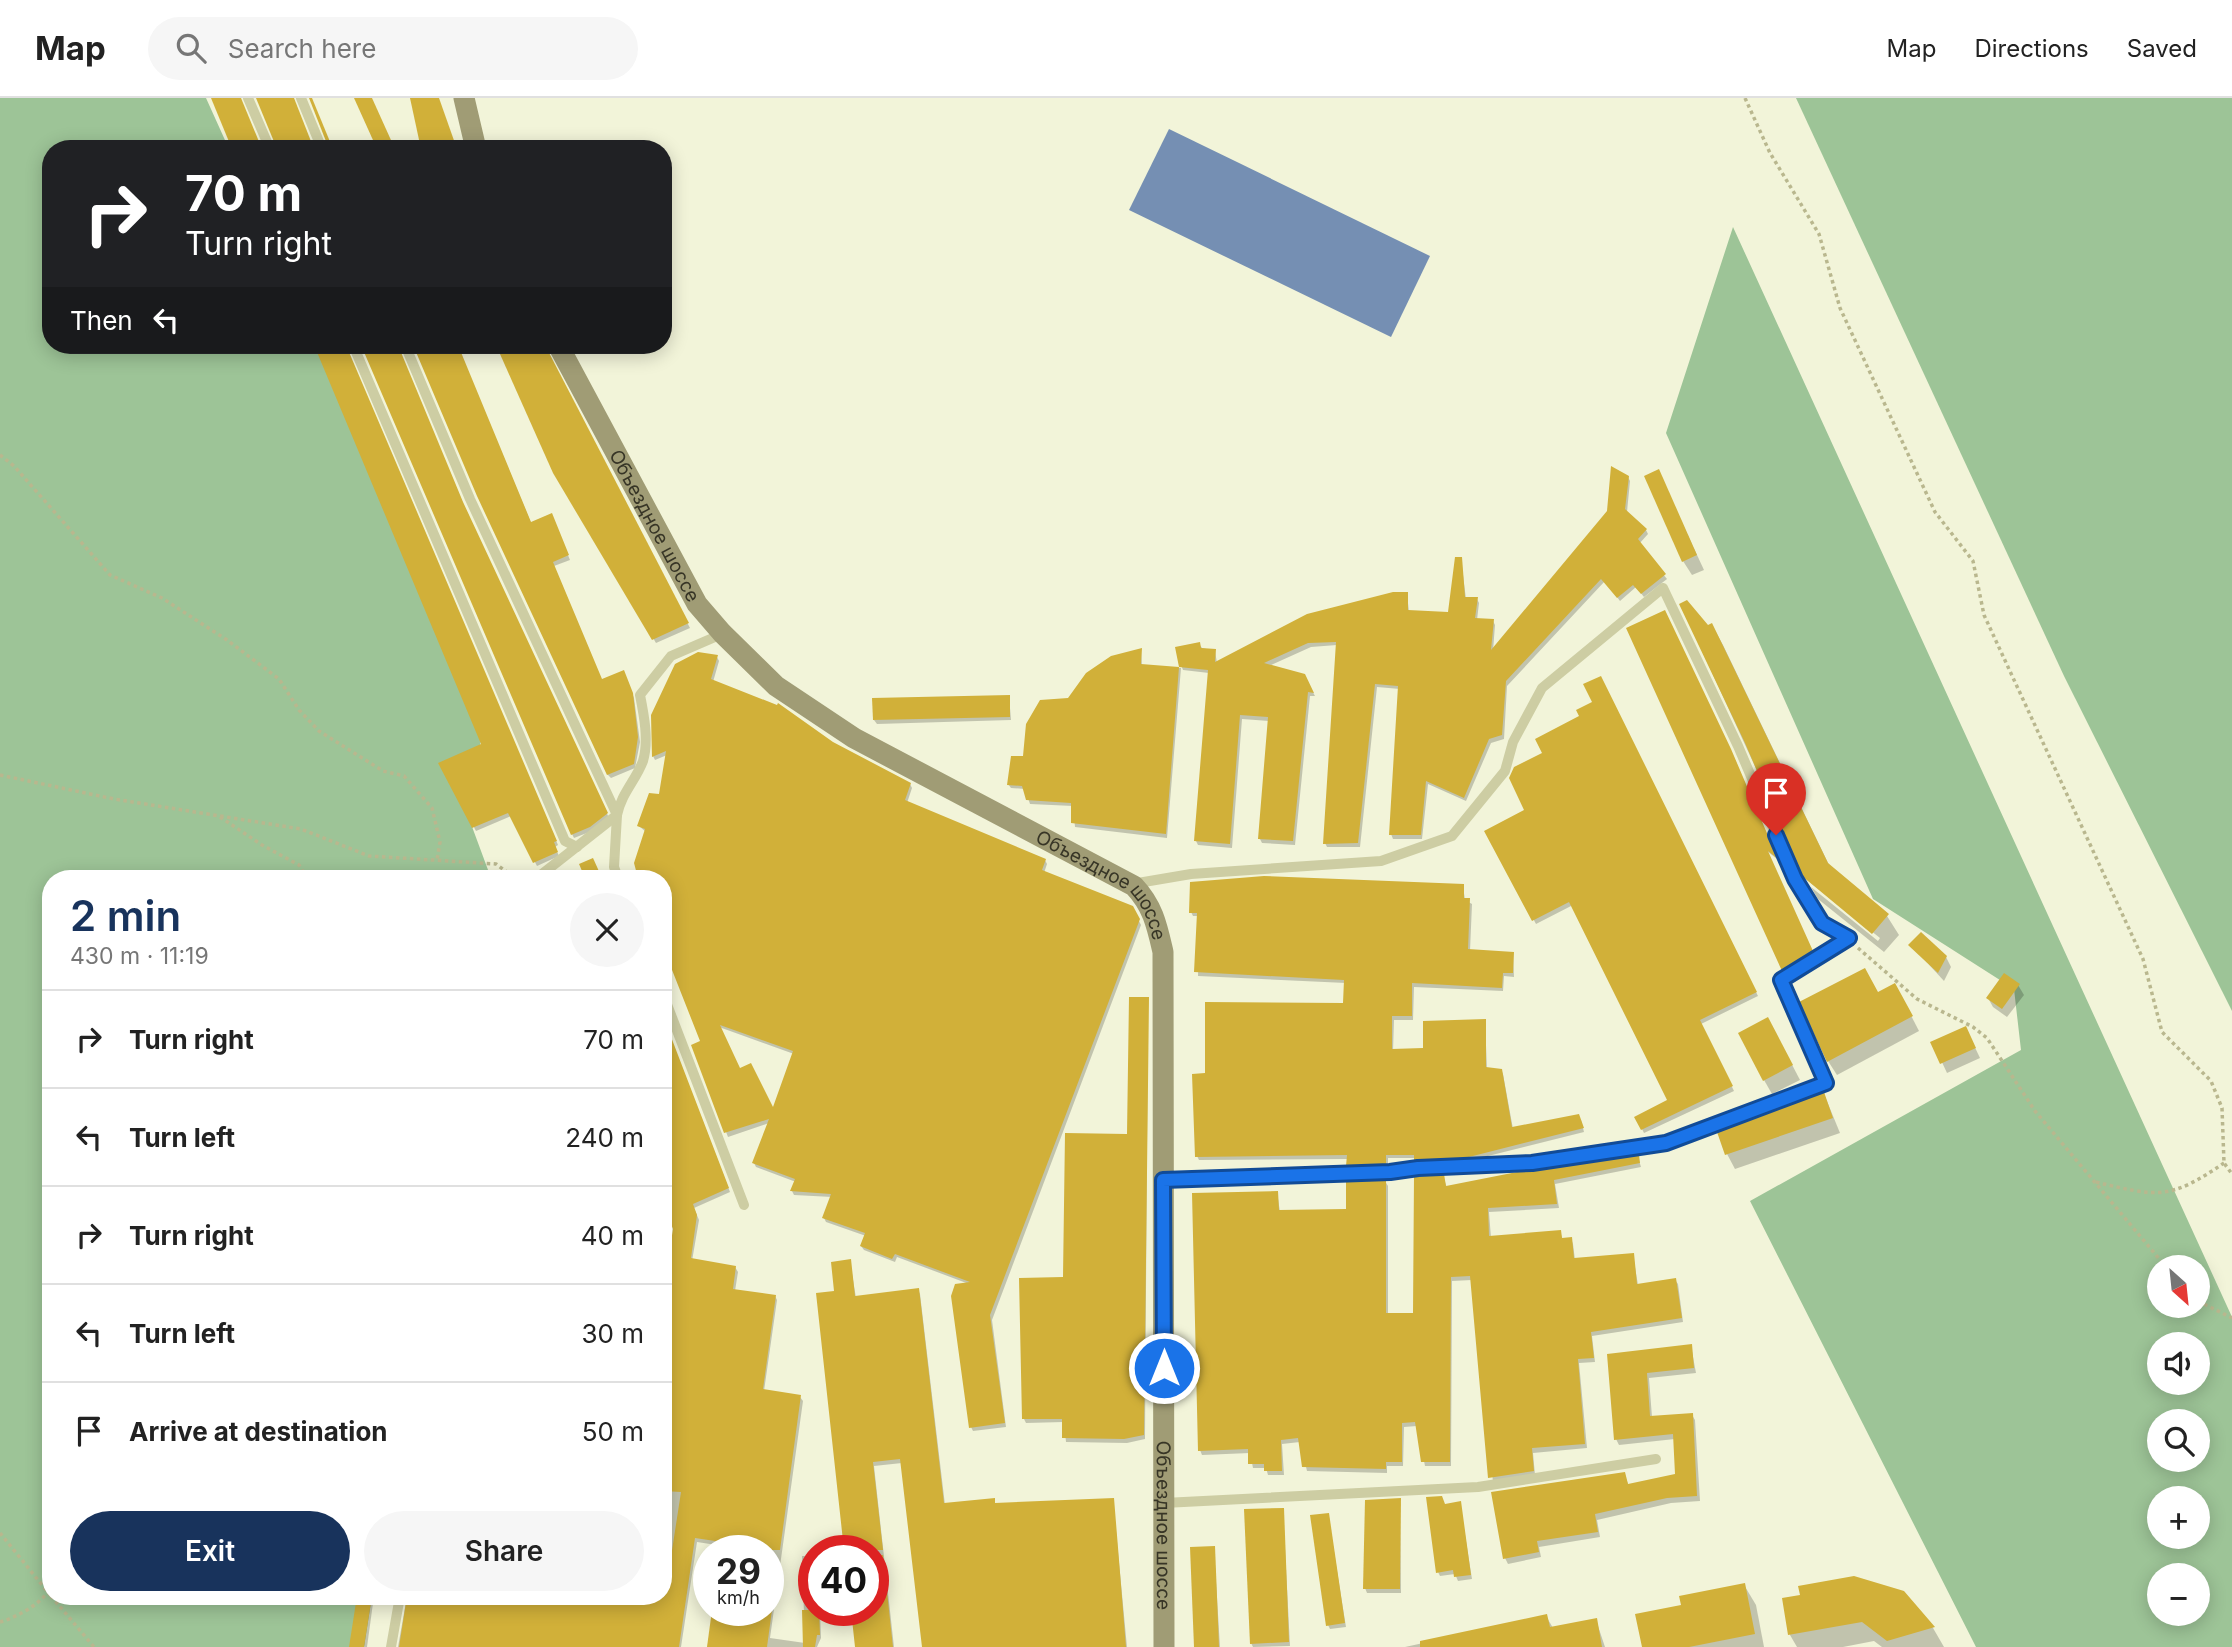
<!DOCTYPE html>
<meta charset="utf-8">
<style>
body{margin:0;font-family:Inter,sans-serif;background:#f6f6f6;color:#222;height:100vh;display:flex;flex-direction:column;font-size:26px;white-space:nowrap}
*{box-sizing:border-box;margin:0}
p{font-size:23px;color:#767676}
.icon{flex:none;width:38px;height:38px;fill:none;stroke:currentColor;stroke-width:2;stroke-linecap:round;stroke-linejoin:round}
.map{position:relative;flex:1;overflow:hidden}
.sheet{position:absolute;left:42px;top:772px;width:630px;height:735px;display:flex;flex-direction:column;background:#fff;border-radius:28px;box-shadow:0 4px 18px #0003}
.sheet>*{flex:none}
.guide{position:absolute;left:42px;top:42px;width:630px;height:214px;border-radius:28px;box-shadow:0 4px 18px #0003;background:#202124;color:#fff;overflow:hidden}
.needle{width:46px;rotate:153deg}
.tools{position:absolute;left:2147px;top:1157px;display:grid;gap:14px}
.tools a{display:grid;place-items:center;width:63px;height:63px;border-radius:50%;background:#fff;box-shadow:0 4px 18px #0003;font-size:35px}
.speed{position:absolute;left:693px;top:1437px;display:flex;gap:14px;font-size:35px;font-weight:700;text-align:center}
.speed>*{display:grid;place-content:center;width:91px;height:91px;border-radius:50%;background:#fff;box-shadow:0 4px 18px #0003;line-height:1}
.speed small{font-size:18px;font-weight:400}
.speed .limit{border:10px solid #d22;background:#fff;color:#111}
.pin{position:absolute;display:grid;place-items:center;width:60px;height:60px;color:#fff;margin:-72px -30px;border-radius:50% 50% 50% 0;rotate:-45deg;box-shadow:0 0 7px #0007}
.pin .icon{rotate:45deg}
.me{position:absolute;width:77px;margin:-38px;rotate:0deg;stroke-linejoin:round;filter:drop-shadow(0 0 5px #0008)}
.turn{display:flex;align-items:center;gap:24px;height:147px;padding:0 28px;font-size:32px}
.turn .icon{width:91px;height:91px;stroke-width:2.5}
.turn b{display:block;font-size:49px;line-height:60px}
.then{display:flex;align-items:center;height:66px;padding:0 28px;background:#0003;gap:14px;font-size:26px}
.round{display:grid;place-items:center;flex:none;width:74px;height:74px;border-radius:37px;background:#f6f6f6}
.head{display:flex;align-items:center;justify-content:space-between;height:119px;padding:0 28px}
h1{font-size:42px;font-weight:600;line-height:52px;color:#18335c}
.primary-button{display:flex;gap:14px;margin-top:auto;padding:14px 28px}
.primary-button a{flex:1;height:80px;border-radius:42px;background:#18335c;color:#fff;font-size:28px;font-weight:600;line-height:80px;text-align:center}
.primary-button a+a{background:#f6f6f6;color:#222}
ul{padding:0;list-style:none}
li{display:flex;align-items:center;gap:21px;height:98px;padding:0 28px;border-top:2px solid #e0e0e0}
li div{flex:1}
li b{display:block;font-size:26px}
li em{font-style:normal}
header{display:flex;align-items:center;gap:42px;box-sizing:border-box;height:98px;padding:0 35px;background:#fff;border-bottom:2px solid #e0e0e0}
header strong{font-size:33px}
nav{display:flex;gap:38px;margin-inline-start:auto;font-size:24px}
.search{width:490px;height:63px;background:#f6f6f6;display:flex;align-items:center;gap:18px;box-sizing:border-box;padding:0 24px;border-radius:38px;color:#767676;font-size:26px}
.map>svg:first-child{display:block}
.green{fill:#9dc497;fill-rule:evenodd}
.water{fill:#758fb3}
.shadow{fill:#0003;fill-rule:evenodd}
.building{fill:#d1b039;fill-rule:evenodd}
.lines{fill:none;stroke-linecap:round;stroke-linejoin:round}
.path{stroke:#b9b78e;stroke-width:3.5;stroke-dasharray:3.5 3.5;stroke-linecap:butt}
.lane{stroke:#cdcda3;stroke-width:10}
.secondary{stroke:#a09c75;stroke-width:21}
.route-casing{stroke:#114b97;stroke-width:18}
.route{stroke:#1a73e8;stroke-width:12}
.labels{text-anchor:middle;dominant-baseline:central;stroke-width:5;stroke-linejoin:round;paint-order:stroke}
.street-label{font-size:19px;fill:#373526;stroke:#f9fbe5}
</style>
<header>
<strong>Map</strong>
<div class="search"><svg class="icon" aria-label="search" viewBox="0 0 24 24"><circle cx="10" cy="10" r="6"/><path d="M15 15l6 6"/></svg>Search here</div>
<nav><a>Map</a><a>Directions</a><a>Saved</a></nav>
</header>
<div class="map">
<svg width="2232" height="1549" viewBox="0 0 2232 1549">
<rect width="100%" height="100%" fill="#f2f4d9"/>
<g class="green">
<polygon points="0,0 206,0 229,51 51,51 51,247 315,247 484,632 464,707 491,780 51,780 51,1498 372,1498 364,1549 0,1549"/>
<polygon points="1796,0 2232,0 2232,913 2064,578"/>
<path d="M1733 129 2232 1219V1549H1976L1750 1103 2021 952 2014 891 1873 801 1666 335ZM2160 1169H2198V1208H2160ZM2160 1246H2198V1284H2160ZM2160 1323H2198V1362H2160ZM2160 1400H2198V1438H2160ZM2160 1477H2198V1516H2160Z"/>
</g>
<polygon class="water" points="1169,31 1430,158 1391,239 1129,112"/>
<g class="shadow">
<polygon points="316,247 349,247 347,255 558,747 555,749 559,758 537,768 511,718 476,733 440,666 483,647"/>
<polygon points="363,247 401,247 399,255 465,410 609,720 592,733 574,740 572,736"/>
<polygon points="415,247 457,247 531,425 553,421 570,462 554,468 602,583 625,578 634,600 640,644 635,670 611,680 608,677 478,397"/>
<polygon points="498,247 546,247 548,259 690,530 656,545 555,374"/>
<polygon points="1658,373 1704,472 1692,477 1683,463"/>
<polygon points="1628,379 1630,383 1627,414 1646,432 1648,436 1639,446 1667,481 1644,499 1636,489 1620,503 1605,483 1507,588 1504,641 1491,645 1466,703 1428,686 1422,741 1393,741 1391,736 1400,591 1377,589 1360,749 1327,749 1325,745 1337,547 1311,549 1269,568 1304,577 1315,598 1310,598 1295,747 1262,745 1260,741 1269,623 1242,621 1232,750 1198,747 1196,743 1209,575 1183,572 1181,567 1199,546 1202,550 1215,553 1217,565 1407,496 1409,514 1450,516 1461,461 1466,501 1477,501 1479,505 1477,522 1493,523 1495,527 1493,553 1608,413"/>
<polygon points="1681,507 1708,530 1712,527 1723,547 1830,769 1887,818 1899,837 1884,854 1818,801 1811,789 1878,843 1880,840 1807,782"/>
<polygon points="1141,552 1142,568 1181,570 1167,740 1075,729 1073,708 1030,706 1025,691 1011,690 1008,686 1024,660 1069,602"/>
<path d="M717 559 719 563 713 584 910 686 912 690 907 705 1045 762 1047 766 1044 775 1132 809 1141 827 992 1222 1006 1329 973 1333 971 1329 969 1186 897 1159 895 1164 864 1152 861 1148 866 1138 826 1124 824 1120 832 1099 794 1097 792 1093 796 1084 756 1069 754 1065 769 1025 728 1039 693 948 702 944 663 780H640L636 765 646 734 639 728 660 698 667 657 655 662 653 658ZM719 929 794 956 773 1012 740 972Z"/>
<polygon points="1602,584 1758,898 1701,926 1734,993 1644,1035 1636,1019 1669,1003 1573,807 1536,826 1487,734 1527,713 1544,656 1594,605"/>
<polygon points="1009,598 1011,622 877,626 874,622"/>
<polygon points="1733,657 1777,761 1767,753 1814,858 1786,876"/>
<polygon points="595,766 601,780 573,780 585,776"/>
<polygon points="1463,788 1465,802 1472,806 1470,853 1513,855 1514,879 1504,878 1503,893 1414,889 1413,922 1394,922 1393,953 1424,952 1485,923 1487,971 1501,972 1503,976 1513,1031 1581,1022 1584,1034 1464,1064 1418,1067 1416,1060 1388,1060 1388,1070 1351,1071 1348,1061 1199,1062 1197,1058 1207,977 1345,906 1346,885 1198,878 1199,818 1193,818 1191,814"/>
<polygon points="1911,847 1946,859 1951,869 1944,883"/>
<polygon points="2018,887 2024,897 2007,919 1993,909 1988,900"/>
<polygon points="1878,897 1903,902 1919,933 1837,977 1828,963"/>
<polygon points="1148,901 1145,1341 1127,1345 1066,1344 1064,1324 1026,1325 1024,1321 1065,1181 1129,1038"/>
<polygon points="663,920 730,1094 694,1110 699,1122 692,1163 735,1169 738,1174 735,1193 775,1198 777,1202 764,1293 800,1299 803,1303 770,1540 805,1545 802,1458 814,1458 814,1512 820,1512 821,1540 817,1549 709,1549 714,1512 768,1512 768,1452 722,1452 723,1448 697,1444 681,1549 398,1549 407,1498 663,1498 663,1140 680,1143"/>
<polygon points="1776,936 1800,982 1772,996 1764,982"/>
<polygon points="1970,939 1980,960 1947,975 1933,945"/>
<polygon points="1824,996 1840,1035 1735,1071 1727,1056"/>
<polygon points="1638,1059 1641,1069 1555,1086 1559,1110 1489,1114 1491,1140 1560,1134 1563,1142 1571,1141 1573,1146 1575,1162 1633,1157 1638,1187 1675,1182 1678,1186 1683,1224 1592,1238 1595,1264 1579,1265 1587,1350 1533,1355 1535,1377 1493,1384 1472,1182 1452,1183 1451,1368 1425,1368 1417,1328 1404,1329 1403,1368 1387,1368 1387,1375 1307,1373 1300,1344 1282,1346 1284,1377 1268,1377 1266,1370 1253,1370 1250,1355 1202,1357 1200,1352 1277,1094 1280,1114 1348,1112 1385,1083 1388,1088 1388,1216 1415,1216 1443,1078 1447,1090"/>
<polygon points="850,1163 856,1200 918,1192 920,1196 945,1407 994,1402 996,1407 1113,1401 1127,1549 924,1549 902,1365 874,1368 894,1549 856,1549 852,1512 873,1512 873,1452 846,1452 818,1197 836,1195"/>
<polygon points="1691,1248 1696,1275 1649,1280 1652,1319 1692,1317 1695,1322 1700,1403 1671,1405 1597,1422 1600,1439 1539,1449 1541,1459 1508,1466 1505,1460 1624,1376 1629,1388 1677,1377 1675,1341 1619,1347 1616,1341 1609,1257"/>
<polygon points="1400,1402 1401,1495 1367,1495 1365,1490"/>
<polygon points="1460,1405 1472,1481 1458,1483 1455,1476 1440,1478 1438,1474 1445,1407"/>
<polygon points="1283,1411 1290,1548 1253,1549 1251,1545"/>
<polygon points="1328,1416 1346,1529 1330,1531 1328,1527"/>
<polygon points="1214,1450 1220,1549 1196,1549"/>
<polygon points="1744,1487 1756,1507 1764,1549 1643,1549 1683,1508"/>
<polygon points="1903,1494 1933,1530 1944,1549 1882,1549 1874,1543 1843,1549 1797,1549 1790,1537 1784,1502"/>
<polygon points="359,1498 374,1498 367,1549 351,1549"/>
<polygon points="1546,1518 1553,1530 1596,1522 1605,1549 1405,1549"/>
</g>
<g class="building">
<polygon points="211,0 241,0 262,51 232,51"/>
<polygon points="256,0 294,0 314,51 277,51"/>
<polygon points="309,0 312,0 333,51 329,51"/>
<polygon points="354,0 372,0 395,51 377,51"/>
<polygon points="410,0 439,0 457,51 421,51"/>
<polygon points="314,247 346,247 557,743 554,744 558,754 533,765 508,715 472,730 438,665 481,646"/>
<polygon points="361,247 398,247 463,404 608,715 590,729 571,737"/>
<polygon points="413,247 458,247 531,424 552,415 569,457 553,464 602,581 624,572 633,595 638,639 634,666 607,677 477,398"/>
<polygon points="496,247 545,247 689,525 652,542 553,375"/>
<polygon points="1611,368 1629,378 1625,411 1647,431 1638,441 1666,476 1641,496 1633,487 1617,500 1601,481 1506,583 1502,637 1489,641 1464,700 1426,683 1421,737 1389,737 1398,588 1375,586 1358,745 1323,746 1336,544 1308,545 1264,565 1305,576 1314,595 1308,594 1293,743 1258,741 1268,619 1240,617 1230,746 1194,743 1208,572 1179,569 1175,549 1200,544 1201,550 1216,551 1215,564 1307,516 1393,494 1408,494 1408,512 1448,514 1455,459 1462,459 1465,499 1478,499 1475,520 1494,521 1491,552 1607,413"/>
<polygon points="1659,371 1697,457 1682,464 1644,378"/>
<polygon points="1687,502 1708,527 1712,525 1828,765 1889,816 1872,836 1802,778 1745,645 1679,506"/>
<polygon points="1665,512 1731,651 1778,761 1768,753 1813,853 1782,873 1626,530"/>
<polygon points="1142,550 1141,566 1179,569 1166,736 1071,725 1071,705 1026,702 1022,688 1007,687 1011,658 1023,658 1026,626 1040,602 1068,600 1086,575 1111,558"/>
<path d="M698 554 718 557 711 581 777 607 778 605 833 644 911 685 905 702 1046 761 1042 772 1133 808 1140 821 990 1217 1005 1325 969 1330 951 1198 955 1186 970 1184 895 1156 892 1161 860 1148 865 1135 822 1120 831 1096 790 1093 795 1081 752 1065 769 1021 724 1035 691 947 700 943 663 849V780H638L634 765 645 731 637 728 649 695 659 696 666 653 652 659 651 617 675 566ZM720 927 793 953 773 1009 751 965 740 970Z"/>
<polygon points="1601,578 1757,894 1700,922 1733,988 1641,1032 1634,1019 1667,1002 1569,804 1532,823 1484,733 1524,712 1509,680 1514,669 1542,655 1535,641 1579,618 1576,612 1592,604 1583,586"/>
<polygon points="1010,597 1010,619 873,622 872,600"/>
<polygon points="593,760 602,780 585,780 579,766"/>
<polygon points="1264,778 1464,786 1464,800 1470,800 1468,851 1514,854 1513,875 1503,875 1502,890 1412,885 1412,918 1392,918 1392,951 1423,950 1423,923 1486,921 1486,969 1502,971 1512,1029 1579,1016 1584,1030 1461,1061 1414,1063 1414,1057 1386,1057 1386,1067 1346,1068 1347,1057 1195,1059 1192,976 1205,975 1205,904 1343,905 1344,882 1194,874 1197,815 1189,815 1190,784"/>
<polygon points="1921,834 1947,858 1938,875 1908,847"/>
<polygon points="1865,870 1878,894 1895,885 1913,918 1827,964 1799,904"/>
<polygon points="2004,875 2020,886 2002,911 1986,900"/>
<polygon points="1129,899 1149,899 1144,1337 1124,1341 1062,1340 1062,1321 1022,1321 1019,1180 1063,1179 1065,1035 1127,1036"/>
<polygon points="663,918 729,1090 693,1106 697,1117 691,1160 736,1168 733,1191 776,1197 763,1291 801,1297 780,1452 721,1452 722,1444 695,1440 679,1549 399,1549 407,1498 665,1498 681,1394 663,1393 663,1194 673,1131 663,1106"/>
<polygon points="1768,919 1793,967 1763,983 1738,935"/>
<polygon points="1966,928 1976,950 1940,966 1930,944"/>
<polygon points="1824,994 1833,1020 1725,1057 1717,1034"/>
<polygon points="1639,1057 1640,1065 1554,1082 1557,1106 1488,1110 1489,1138 1561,1132 1562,1140 1572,1139 1574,1160 1634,1155 1637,1186 1676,1180 1682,1220 1591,1234 1594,1260 1578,1261 1585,1346 1532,1350 1534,1373 1488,1380 1470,1178 1451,1179 1450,1364 1421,1364 1415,1324 1402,1325 1402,1364 1386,1364 1386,1371 1302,1369 1298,1340 1281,1342 1282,1373 1264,1373 1264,1366 1248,1366 1248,1351 1198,1353 1192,1095 1278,1093 1279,1112 1346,1111 1346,1083 1386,1082 1386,1215 1413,1215 1414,1078 1444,1076 1446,1088 1522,1073"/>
<polygon points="851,1161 855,1198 919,1190 944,1405 995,1400 995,1405 1114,1400 1126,1549 922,1549 900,1361 873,1364 883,1452 844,1452 816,1195 834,1193 831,1164"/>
<polygon points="1692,1246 1694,1270 1647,1275 1650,1318 1693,1315 1697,1398 1667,1400 1595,1416 1598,1434 1537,1443 1539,1454 1503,1461 1491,1394 1625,1374 1628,1386 1675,1376 1673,1336 1614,1342 1607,1256"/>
<polygon points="1442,1398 1445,1406 1461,1403 1471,1477 1454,1479 1453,1472 1436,1475 1426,1399"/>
<polygon points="1401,1400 1400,1491 1363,1491 1365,1402"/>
<polygon points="1284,1410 1289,1544 1250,1546 1244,1411"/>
<polygon points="1329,1415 1345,1525 1326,1528 1310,1417"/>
<polygon points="1215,1448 1219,1549 1194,1549 1190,1449"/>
<polygon points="883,1457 893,1549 855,1549 851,1512 873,1512 873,1458"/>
<polygon points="1854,1478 1904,1493 1935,1529 1887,1543 1862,1524 1788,1537 1782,1500 1800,1497 1798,1488"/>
<polygon points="1745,1485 1755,1536 1689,1549 1642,1549 1635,1516 1681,1507 1679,1498"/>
<polygon points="357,1498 372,1498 364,1549 349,1549"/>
<polygon points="712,1512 772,1512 767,1549 707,1549"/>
<polygon points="802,1512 819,1512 820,1537 817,1537 815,1549 803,1549"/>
<polygon points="1547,1516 1550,1529 1597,1520 1602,1549 1420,1549 1420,1543"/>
</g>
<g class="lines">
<g class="path">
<polyline points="1745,0 1770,55 1819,136 1840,210 1935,414 1973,463 1984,517 2143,861 2162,934 2211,983 2222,1010 2224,1065 2232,1076"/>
<polyline points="0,357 14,368 110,477 162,500 227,542 279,581 299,612 319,633 383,673 404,678 432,710 440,744 437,762"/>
<polyline points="0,677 114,701 301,731 369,758 496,766 515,780"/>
<polyline points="220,719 262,747 299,767 307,780"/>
<polyline points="1858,850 1917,901 1973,929 1987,940 2035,1013 2166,1169"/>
<path d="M2096 1084C2158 1099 2170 1102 2224 1065"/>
<polyline points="2198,1203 2232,1220"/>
<polyline points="0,1435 51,1498"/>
<polyline points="51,1498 94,1549"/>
<path d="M0 1524C17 1519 44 1505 51 1488"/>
</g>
<g class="lane">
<polyline points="248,0 270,51"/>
<polyline points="301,0 322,51"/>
<polyline points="353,247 565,743 577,749"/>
<polyline points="405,247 470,401 617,717 614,769 618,780"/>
<path d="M537 780 617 717C621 696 636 682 643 663 649 643 644 617 640 597L671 558 722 536"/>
<polyline points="1132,786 1191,776 1381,763 1452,738 1505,673 1513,644 1542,590 1663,490 1738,648 1795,781 1822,825 1849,840 1781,882 1826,985 1666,1045 1532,1065 1418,1070 1390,1074 1163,1081"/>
<polyline points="663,896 744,1107"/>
<polyline points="1164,1405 1478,1389 1656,1361"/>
<polyline points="391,1549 400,1498"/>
</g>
<g class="secondary">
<polyline points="464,0 476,51"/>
<path id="s1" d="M558 247 697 506 722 535 776 588 854 640 1134 788C1153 808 1157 828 1163 854L1164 1549"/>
</g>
</g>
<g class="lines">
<g class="route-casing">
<polyline id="route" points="1164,1270 1163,1082 1390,1074 1418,1070 1532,1065 1666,1045 1826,985 1781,882 1849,840 1822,825 1795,781 1776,737"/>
</g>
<use href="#route" class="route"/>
</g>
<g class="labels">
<g class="street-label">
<text stroke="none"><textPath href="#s1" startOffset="205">Объездное шоссе</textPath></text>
<text stroke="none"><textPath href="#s1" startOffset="794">Объездное шоссе</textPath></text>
<text stroke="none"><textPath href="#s1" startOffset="1465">Объездное шоссе</textPath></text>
</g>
</g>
</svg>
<div class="tools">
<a><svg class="needle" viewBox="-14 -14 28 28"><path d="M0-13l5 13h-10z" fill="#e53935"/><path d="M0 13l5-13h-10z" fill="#767676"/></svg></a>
<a><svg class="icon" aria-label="sound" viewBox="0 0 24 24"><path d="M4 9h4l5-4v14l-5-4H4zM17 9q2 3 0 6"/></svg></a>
<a><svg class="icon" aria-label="search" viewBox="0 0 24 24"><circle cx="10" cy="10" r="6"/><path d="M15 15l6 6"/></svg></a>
<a>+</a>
<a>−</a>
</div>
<div class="speed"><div>29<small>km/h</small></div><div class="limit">40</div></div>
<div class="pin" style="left:1776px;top:737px;background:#d93025"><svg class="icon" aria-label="arrive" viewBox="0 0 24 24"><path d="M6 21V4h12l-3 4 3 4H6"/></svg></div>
<svg class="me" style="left:1164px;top:1270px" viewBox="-20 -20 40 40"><circle r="17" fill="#1a73e8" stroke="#fff" stroke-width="3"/><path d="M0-11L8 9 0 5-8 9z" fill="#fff"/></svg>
<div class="guide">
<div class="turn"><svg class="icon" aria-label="right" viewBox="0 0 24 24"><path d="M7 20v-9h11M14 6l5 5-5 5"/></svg><div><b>70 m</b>Turn right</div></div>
<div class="then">Then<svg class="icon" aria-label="left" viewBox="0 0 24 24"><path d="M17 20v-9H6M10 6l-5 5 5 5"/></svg></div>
</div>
<section class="sheet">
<div class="head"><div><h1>2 min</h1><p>430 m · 11:19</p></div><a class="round"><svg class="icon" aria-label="close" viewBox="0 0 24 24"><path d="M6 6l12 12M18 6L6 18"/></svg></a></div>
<ul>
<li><svg class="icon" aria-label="right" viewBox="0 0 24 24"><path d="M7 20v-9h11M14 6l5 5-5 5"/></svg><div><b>Turn right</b></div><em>70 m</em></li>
<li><svg class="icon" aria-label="left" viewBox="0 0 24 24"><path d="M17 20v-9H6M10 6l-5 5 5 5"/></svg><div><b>Turn left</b></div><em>240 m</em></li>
<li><svg class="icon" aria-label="right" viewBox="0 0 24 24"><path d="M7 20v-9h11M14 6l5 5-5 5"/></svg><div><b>Turn right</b></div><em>40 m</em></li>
<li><svg class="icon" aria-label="left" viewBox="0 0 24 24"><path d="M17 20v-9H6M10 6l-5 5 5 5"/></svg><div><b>Turn left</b></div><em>30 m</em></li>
<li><svg class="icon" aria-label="arrive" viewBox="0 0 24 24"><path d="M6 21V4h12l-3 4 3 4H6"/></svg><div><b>Arrive at destination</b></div><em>50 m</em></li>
</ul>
<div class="primary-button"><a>Exit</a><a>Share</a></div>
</section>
</div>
